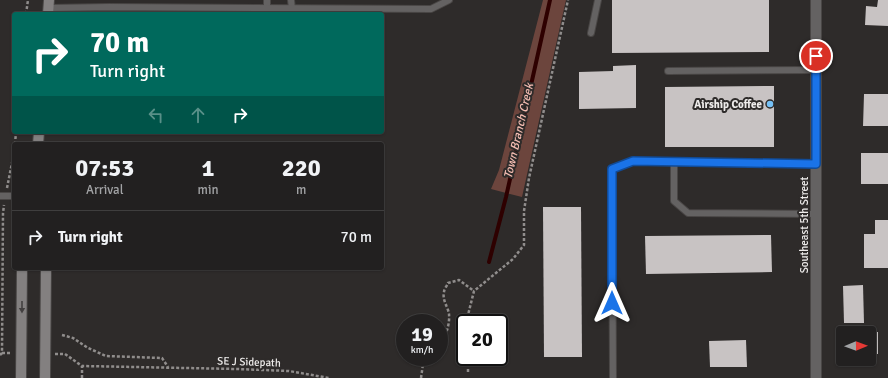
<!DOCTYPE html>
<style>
body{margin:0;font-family:Signika,sans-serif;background:#2e2d2d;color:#f1f3f6;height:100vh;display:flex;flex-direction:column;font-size:15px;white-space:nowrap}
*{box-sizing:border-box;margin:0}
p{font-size:13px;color:#a2a3a5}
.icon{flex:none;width:22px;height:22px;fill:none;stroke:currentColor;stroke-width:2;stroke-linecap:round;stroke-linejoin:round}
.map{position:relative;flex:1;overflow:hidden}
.side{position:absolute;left:12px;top:142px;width:372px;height:128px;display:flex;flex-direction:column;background:#222020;border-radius:4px;box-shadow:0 1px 3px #0004,0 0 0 1px #3f3e3e}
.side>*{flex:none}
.guide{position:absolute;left:12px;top:12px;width:372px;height:122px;border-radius:4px;box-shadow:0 1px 3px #0004,0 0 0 1px #3f3e3e;background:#00695c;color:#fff;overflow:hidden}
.needle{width:26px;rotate:89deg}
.controls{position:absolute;left:836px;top:326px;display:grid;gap:8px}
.controls a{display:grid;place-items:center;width:40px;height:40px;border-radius:4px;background:#222020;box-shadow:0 1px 3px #0004,0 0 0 1px #3f3e3e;font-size:20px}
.speed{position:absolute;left:396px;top:314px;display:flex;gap:8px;font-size:20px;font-weight:700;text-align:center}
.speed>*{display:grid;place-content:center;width:52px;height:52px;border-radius:50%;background:#222020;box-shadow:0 1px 3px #0004,0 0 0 1px #3f3e3e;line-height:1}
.speed small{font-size:10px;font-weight:400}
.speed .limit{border:2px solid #111;border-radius:6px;background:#fff;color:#111}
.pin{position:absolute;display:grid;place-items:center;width:34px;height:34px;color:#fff;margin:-17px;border:2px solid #fff;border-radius:50%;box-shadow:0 1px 4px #0007}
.me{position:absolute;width:44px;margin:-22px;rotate:0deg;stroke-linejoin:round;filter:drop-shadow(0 0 3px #0008)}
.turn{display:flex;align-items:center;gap:14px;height:84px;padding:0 12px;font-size:18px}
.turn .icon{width:52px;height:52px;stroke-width:2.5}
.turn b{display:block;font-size:28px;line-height:34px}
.lanes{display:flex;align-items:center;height:38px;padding:0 12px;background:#0003;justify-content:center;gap:20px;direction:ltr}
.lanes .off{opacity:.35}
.eta{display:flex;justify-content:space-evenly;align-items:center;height:68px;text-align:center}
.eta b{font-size:24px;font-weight:700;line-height:28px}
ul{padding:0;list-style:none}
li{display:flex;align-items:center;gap:12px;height:52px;padding:0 12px;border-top:1px solid #3f3e3e}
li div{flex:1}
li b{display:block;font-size:15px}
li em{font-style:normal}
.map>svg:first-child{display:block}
.green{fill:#6c453d}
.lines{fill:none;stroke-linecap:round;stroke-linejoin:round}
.stream{stroke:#2e0000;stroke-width:4}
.building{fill:#c8c3c3}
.service-casing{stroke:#494645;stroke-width:8}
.tertiary-casing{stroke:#494645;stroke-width:12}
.secondary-casing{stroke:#494645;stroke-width:12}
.path{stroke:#908d8c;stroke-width:2.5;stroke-dasharray:3 2;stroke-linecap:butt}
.service{stroke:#646262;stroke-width:6}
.tertiary{stroke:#646262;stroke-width:10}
.secondary{stroke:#838080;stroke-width:10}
.oneway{fill:#434040}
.route-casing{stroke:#114b97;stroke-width:10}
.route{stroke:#1a73e8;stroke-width:7}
.poi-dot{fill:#75c0f6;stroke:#2e2b2a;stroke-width:1.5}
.labels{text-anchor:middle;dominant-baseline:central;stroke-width:4;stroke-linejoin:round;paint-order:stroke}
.poi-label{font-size:11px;font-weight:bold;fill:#eeeceb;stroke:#2e2b2a;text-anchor:end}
.street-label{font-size:11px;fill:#eeeceb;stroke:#2e2b2a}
.water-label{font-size:12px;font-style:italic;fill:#f5bdb2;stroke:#2e2b2a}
</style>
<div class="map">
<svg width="888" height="378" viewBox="0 0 888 378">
<rect width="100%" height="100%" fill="#2e2b2a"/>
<polygon class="green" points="543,0 566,0 522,197 491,189 499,170"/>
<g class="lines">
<polyline class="stream" points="489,262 506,197 550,0"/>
</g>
<g class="building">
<polygon points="612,0 769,0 769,52 612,53"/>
<polygon points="878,0 888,0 888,26 865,25 866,6 877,7"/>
<polygon points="636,65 636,108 579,109 579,72 613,71 613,66"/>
<polygon points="774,86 774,147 665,147 665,87"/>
<polygon points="864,94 888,94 888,126 863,126"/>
<rect x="861" y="153" width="27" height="31"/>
<polygon points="543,207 581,207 582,357 544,357"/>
<polygon points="875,220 888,220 888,268 864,268 864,234 875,234"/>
<polygon points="771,235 772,272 646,274 645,236"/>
<polygon points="863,285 864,323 844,323 843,286"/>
<rect x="869" y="332" width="9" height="22"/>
<polygon points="746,340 747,367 710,367 709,341"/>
</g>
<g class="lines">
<g class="service-casing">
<g id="service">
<polyline points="267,0 267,9"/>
<polyline points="291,0 292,9"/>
<polyline points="49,8 109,7 431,9 449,0"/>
<polyline points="591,33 598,0"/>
<polyline points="668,71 816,70"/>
<polyline points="674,162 674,201 688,213 816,214"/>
<polyline points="0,196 14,196"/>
<polyline points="613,378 612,169 633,161 816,164"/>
</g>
</g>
<g class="tertiary-casing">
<polyline id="tertiary" points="816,378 816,0"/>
</g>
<g class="secondary-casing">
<g id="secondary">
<polyline points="48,14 49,0"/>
<polyline points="38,144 39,132"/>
<polyline points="21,378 22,268"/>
<polyline points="45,378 46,268"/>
</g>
</g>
<g class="path">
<polyline points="26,14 28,0"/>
<polyline points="15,144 16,132"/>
<polyline points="7,188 14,153"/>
<polyline points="468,323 468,315 474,291 513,259 524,245 524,211 529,178 568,0"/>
<polyline points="62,335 73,338 88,348 106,356 162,358 168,367"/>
<path d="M439 344C446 337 450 324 449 314 448 307 442 300 444 292 444 289 447 286 448 283L459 280 474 291"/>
<polyline points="2,353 10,353"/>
<polyline points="55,354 65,354 82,366 237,369 289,371 329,378"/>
<polyline points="0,355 2,353 3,213 4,205"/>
<polyline points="468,372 468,357"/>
<polyline points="82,378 82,366"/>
<polyline points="421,378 423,364 428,357"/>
</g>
<use href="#service" class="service"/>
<use href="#tertiary" class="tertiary"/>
<use href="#secondary" class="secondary"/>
</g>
<defs><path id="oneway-solid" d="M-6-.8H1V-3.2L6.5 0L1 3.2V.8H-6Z"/></defs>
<use class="oneway" href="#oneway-solid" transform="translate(22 307) rotate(90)"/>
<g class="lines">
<g class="route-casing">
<polyline id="route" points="612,303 612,169 633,161 816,164 816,56"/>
</g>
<use href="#route" class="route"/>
</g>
<circle class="poi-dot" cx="770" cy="104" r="4"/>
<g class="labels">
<g class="poi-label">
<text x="762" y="104">Airship Coffee</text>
</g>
<g class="street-label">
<text transform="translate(804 225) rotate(-90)">Southeast 5th Street</text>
<text transform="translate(249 362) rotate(2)">SE J Sidepath</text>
</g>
<g class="water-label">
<text transform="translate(519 131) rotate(-77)">Town Branch Creek</text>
</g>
</g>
</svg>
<div class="controls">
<a><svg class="needle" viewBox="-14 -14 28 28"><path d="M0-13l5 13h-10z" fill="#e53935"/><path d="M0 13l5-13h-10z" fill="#a2a3a5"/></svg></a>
</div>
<div class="speed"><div>19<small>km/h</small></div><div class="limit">20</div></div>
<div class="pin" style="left:816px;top:56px;background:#d93025"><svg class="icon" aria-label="arrive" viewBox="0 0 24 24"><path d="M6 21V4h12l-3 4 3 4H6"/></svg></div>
<svg class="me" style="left:612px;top:303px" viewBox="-20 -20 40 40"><path d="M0-17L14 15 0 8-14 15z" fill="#1a73e8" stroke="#fff" stroke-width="4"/></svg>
<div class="guide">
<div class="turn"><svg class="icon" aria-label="right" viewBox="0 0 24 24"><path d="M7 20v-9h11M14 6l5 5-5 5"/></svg><div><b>70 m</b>Turn right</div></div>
<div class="lanes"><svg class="icon off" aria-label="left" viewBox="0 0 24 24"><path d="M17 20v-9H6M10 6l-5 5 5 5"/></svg><svg class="icon off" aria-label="ahead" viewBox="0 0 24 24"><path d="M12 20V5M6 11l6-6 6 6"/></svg><svg class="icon" aria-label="right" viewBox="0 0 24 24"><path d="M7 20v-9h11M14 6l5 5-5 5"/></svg></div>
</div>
<section class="side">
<div class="eta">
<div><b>07:53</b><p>Arrival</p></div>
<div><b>1</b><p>min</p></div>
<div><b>220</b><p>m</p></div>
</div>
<ul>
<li><svg class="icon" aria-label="right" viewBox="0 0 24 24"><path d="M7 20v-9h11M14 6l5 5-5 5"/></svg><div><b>Turn right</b></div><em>70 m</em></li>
</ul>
</section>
</div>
